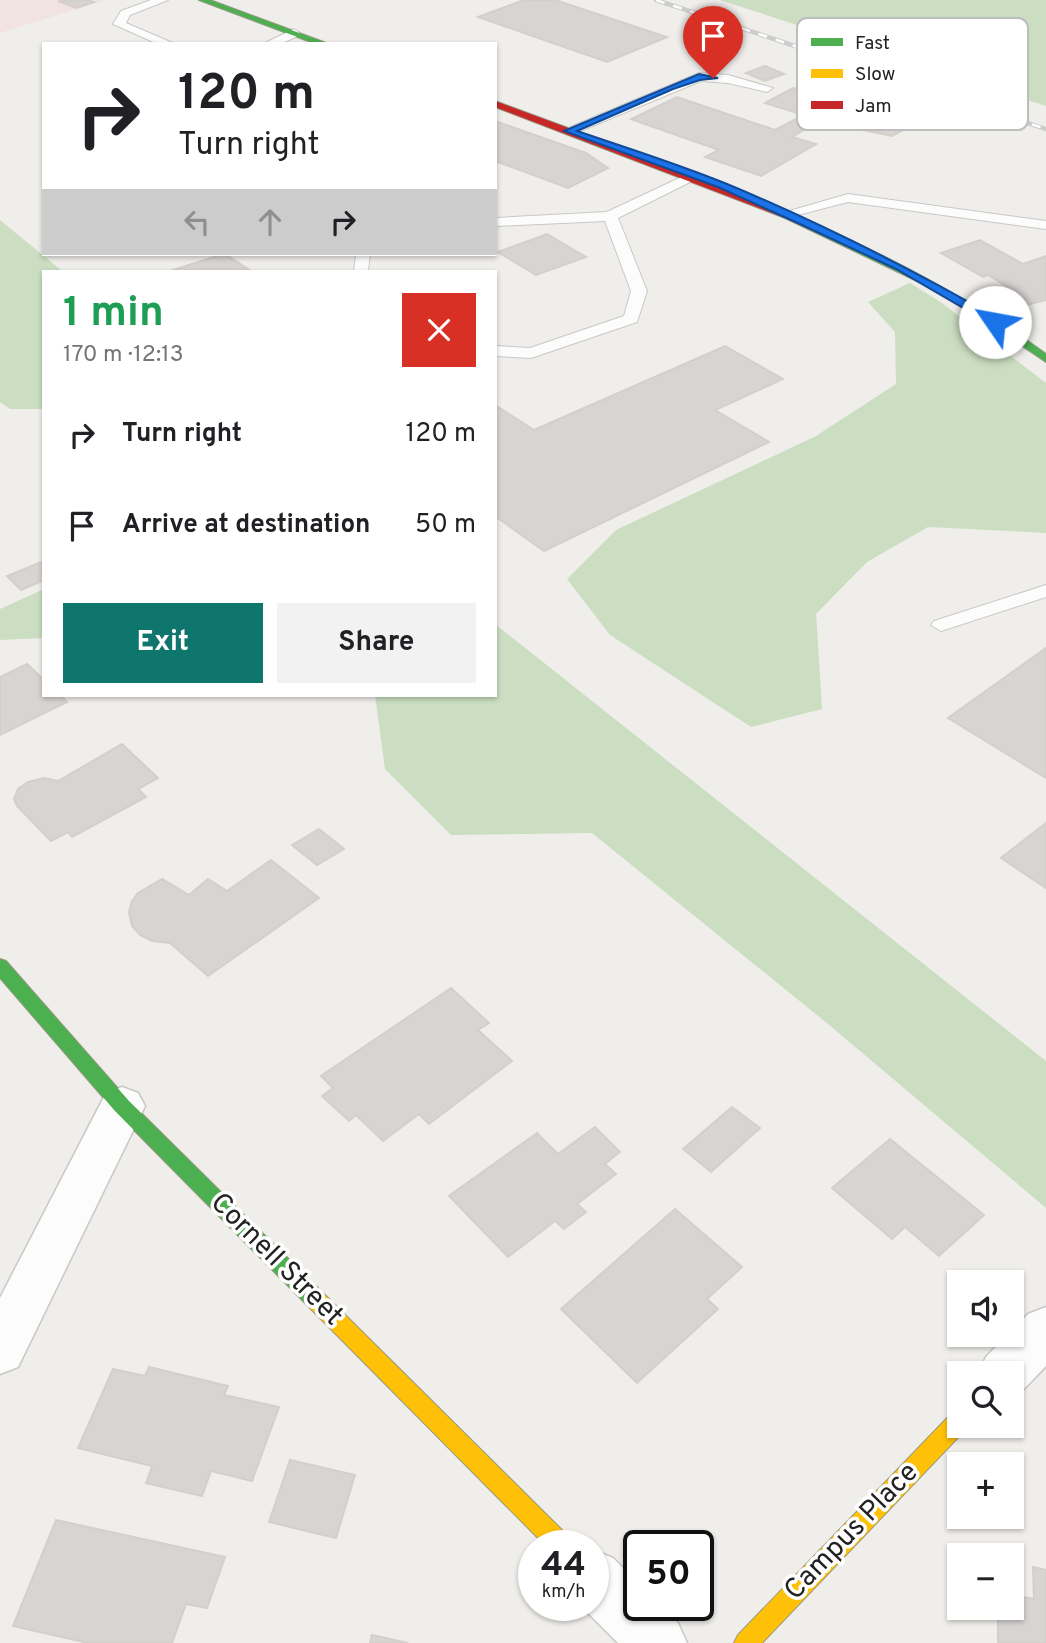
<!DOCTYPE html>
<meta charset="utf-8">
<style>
body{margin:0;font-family:Overpass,sans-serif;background:#f2f2f2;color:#202124;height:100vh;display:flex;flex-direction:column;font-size:26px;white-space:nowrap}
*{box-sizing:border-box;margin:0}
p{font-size:23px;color:#757577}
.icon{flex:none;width:38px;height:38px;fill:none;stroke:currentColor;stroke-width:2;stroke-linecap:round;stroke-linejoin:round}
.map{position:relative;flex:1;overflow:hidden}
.panel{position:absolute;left:42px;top:270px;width:455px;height:427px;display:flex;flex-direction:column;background:#fff;border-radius:0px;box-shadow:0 2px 5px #0004}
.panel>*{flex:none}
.top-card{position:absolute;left:42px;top:42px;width:455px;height:214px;border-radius:0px;box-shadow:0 2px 5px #0004;background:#fff;color:#202124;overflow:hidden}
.buttons{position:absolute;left:947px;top:1270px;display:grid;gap:14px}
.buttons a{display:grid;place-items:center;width:77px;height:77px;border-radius:0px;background:#fff;box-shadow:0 2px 5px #0004;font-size:35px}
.speed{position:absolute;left:518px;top:1530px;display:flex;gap:14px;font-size:35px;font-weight:700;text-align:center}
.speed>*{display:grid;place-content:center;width:91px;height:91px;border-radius:50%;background:#fff;box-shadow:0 2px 5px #0004;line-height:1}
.speed small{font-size:18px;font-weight:400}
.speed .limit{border:4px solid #111;border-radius:10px;background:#fff;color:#111}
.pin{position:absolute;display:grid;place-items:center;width:60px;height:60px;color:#fff;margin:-72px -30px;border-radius:50% 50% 50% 0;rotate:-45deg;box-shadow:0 0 7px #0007}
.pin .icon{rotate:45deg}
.me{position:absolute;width:77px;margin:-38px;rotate:303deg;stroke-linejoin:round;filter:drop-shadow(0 0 5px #0008)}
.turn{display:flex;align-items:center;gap:24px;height:147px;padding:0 21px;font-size:32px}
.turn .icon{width:91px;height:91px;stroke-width:2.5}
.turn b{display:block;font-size:49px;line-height:60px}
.lanes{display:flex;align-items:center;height:66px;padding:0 21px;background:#0003;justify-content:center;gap:35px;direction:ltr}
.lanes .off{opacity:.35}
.round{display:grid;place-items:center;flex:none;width:74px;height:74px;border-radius:0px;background:#f2f2f2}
.head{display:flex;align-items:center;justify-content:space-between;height:119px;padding:0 21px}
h1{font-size:42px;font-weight:700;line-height:52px;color:#1e9e55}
.button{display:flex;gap:14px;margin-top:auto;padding:14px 21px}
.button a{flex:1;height:80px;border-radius:0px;background:#0f766e;color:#fff;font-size:28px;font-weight:700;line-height:80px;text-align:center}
.button a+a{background:#f2f2f2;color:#202124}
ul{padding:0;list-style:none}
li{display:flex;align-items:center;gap:21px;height:91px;padding:0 21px}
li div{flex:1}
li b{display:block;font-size:26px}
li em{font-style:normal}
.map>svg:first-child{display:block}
.commercial{fill:#f1e3e1}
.forest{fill:#cbdec1}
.building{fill:#d7d4d2;stroke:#d3d0cc;stroke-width:2}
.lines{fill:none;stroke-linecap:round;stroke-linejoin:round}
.lane-casing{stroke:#c9c8c7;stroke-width:2}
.street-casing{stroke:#c9c8c7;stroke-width:3}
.fast-casing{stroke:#999a82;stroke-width:2}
.slow-casing{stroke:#999a82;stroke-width:2}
.jam-casing{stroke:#999a82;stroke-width:2}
.lane{fill:#fdfcfc;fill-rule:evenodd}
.street{fill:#fdfcfc;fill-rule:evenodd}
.fast{fill:#4caf50;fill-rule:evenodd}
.slow{fill:#ffc107;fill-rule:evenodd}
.jam{fill:#c62828;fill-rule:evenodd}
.rail-casing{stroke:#ccc;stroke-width:4.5}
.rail{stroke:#fff;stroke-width:2.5;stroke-dasharray:9;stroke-linecap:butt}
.route{fill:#1a73e8;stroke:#114b97;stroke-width:2}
.labels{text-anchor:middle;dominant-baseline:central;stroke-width:7;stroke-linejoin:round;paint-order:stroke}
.near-street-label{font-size:28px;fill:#222;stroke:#fff}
.key{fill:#fff;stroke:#bdbdbd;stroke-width:2}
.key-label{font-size:19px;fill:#222}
</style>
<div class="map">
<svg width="1046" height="1643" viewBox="0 0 1046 1643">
<rect width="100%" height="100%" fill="#f0eeeb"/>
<polygon class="commercial" points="0,0 105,0 0,33"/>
<g class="forest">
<polygon points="720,0 1046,0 1046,106"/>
<polygon points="0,220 62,271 44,271 44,409 10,409 0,402"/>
<polygon points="910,283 942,303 1046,383 1046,533 928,527 867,562 816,614 822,709 751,727 610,635 567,579 616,530 816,436 896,384 895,332 868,302"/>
<polygon points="44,589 44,638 0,640 0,609"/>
<polygon points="495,624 1046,1061 1046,1208 828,1024 592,833 451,835 385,769 375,695 495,695"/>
</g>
<g class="building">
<polygon points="87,0 94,2 77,8 58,1"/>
<polygon points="524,0 555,0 667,37 607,62 478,17"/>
<polygon points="765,66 784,74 765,81 746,73"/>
<polygon points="793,88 910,126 892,136 819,121 792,137 816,144 761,176 705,157 719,150 631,119 677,97 775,130 804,115 765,103"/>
<polygon points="495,121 586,153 608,168 568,188 495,161"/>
<polygon points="547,234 586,257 536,275 498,252"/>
<polygon points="980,240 1023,264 1046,256 1046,300 1023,306 997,292 1009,288 988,275 983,277 941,253"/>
<polygon points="225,254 251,271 170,271 223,254"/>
<polygon points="725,346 783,379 715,410 769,442 544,551 495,516 495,405 534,430"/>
<polygon points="44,561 44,580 21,590 7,576"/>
<polygon points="1046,648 1046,778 948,718"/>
<polygon points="27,664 44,680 44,695 60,695 67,702 0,735 0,677"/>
<polygon points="122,744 158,778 138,789 146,797 72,837 68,832 51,841 17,806 14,799 18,789 28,782 44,778 58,781"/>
<polygon points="1046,823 1046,888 1001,858"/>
<polygon points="319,829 344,849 317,865 292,845"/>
<polygon points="271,860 319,898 208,976 170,943 152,941 140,935 132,926 129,912 132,901 138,893 162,879 189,895 208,879 227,891"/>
<polygon points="451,988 489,1023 478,1030 512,1061 429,1124 419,1114 383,1141 356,1115 349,1121 322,1096 333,1088 321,1076"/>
<polygon points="732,1107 760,1128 711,1172 683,1149"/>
<polygon points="595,1127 620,1152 605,1164 616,1174 577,1204 586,1212 564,1229 555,1221 508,1257 449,1196 537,1133 558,1154"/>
<polygon points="890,1139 984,1215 939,1256 905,1227 892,1239 832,1188"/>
<polygon points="675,1209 742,1267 707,1299 718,1309 637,1383 561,1309"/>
<polygon points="149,1367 228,1386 224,1395 279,1407 252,1481 211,1471 202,1496 146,1483 152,1466 78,1448 113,1369 145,1376"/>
<polygon points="290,1460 355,1475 336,1538 269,1522"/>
<polygon points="56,1520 225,1557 207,1608 186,1604 172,1643 88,1643 13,1626"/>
<polygon points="1033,1567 1046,1570 1046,1643 998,1643 998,1608 1012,1608 1012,1595 1034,1599"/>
<polygon points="372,1635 408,1643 370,1643"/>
</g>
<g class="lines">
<g class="lane-casing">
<g id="lane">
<polygon points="151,0 168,0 130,15 126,23 175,44 158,44 113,24 121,11"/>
<polygon points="294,29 300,33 298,36 280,44 263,44"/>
<polygon points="699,73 728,75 773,88 767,92 728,83 701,81 573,134 561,131"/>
<polygon points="690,173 702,176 618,218 647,291 637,322 531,358 495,356 495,346 530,348 624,316 631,291 605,221 495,226 495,218 607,212"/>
<polygon points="848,194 1046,221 1046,229 848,202 786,218 779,214"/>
<polygon points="356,254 370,254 368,271 354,271"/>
<polygon points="1046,585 1046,597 941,631 931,625 934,621"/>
</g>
</g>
<g class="street-casing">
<g id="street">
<polygon points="122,1087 138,1093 145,1106 18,1367 0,1374 0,1298 106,1093"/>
<polygon points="1046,1307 1046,1366 1022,1391 1012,1395 1012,1374 978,1374 986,1357 1007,1335 1012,1335 1012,1331 1028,1314"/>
<polygon points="593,1550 613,1558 639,1584 639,1605 660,1605 678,1623 687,1643 618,1643 580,1605 593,1605"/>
</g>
</g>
<g class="fast-casing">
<g id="fast">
<polygon points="199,0 210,0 329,44 316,44"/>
<path d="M785 214H793C882 253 967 296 1046 354V362L982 319 919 282 785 218Z"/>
<polygon points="0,959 6,961 129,1101 321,1291 324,1298 321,1305 314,1307 307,1305 115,1111 0,978"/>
</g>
</g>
<g class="slow-casing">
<g id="slow">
<polygon points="314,1289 321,1291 569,1537 572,1545 545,1545 307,1305 304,1298 307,1291"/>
<polygon points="959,1411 959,1426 967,1426 967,1428 762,1643 734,1643 738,1635 951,1414"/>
</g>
</g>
<g class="jam-casing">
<polygon id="jam" points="495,101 682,170 794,216 785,218 495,107"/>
</g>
<use href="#lane" class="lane"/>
<use href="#street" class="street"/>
<use href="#fast" class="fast"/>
<use href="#slow" class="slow"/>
<use href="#jam" class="jam"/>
<g class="rail-casing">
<polyline id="rail" points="656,0 1046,129"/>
</g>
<use href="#rail" class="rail"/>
</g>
<path class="route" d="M699 74 718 78 700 80 673 89 577 131C627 148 678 164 727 184 821 223 911 269 999 319V324H991L896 269 800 224 718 187 564 131Z"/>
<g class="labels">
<g class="near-street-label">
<text transform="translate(276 1260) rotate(45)">Cornell Street</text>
<text transform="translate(852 1532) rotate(-46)">Campus Place</text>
</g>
</g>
<rect x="797" y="18" width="231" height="112" rx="10" class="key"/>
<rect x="811" y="38" width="32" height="8" fill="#4caf50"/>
<rect x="811" y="69" width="32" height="9" fill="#ffc107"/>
<rect x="811" y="101" width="32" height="8" fill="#c62828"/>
<g class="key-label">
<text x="855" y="49">Fast</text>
<text x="855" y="80">Slow</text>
<text x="855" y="112">Jam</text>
</g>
</svg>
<div class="buttons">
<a><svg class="icon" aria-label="sound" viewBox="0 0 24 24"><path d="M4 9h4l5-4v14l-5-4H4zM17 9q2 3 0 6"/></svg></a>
<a><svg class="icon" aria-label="search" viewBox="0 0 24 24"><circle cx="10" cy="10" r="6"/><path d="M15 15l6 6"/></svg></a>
<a>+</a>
<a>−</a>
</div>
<div class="speed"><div>44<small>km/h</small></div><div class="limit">50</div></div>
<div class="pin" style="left:713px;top:78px;background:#d93025"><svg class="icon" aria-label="arrive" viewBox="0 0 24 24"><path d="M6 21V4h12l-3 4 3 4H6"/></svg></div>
<svg class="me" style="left:995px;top:322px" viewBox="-20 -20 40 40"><circle r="19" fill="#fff"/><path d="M0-13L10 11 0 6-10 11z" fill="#1a73e8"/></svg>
<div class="top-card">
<div class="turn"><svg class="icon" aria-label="right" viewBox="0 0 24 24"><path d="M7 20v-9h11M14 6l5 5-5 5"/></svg><div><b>120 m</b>Turn right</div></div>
<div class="lanes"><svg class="icon off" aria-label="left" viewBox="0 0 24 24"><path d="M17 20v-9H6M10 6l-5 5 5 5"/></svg><svg class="icon off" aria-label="ahead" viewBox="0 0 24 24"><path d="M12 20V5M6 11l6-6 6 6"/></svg><svg class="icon" aria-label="right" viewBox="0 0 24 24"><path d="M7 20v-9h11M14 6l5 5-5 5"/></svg></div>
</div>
<section class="panel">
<div class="head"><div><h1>1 min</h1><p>170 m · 12:13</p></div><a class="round" style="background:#d93025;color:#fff"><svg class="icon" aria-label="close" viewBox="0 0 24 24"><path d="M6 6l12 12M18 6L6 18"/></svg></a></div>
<ul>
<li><svg class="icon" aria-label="right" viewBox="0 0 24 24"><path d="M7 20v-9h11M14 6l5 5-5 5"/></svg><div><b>Turn right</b></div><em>120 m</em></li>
<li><svg class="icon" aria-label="arrive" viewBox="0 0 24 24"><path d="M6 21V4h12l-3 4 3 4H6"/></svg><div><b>Arrive at destination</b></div><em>50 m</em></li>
</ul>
<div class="button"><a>Exit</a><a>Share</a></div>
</section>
</div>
